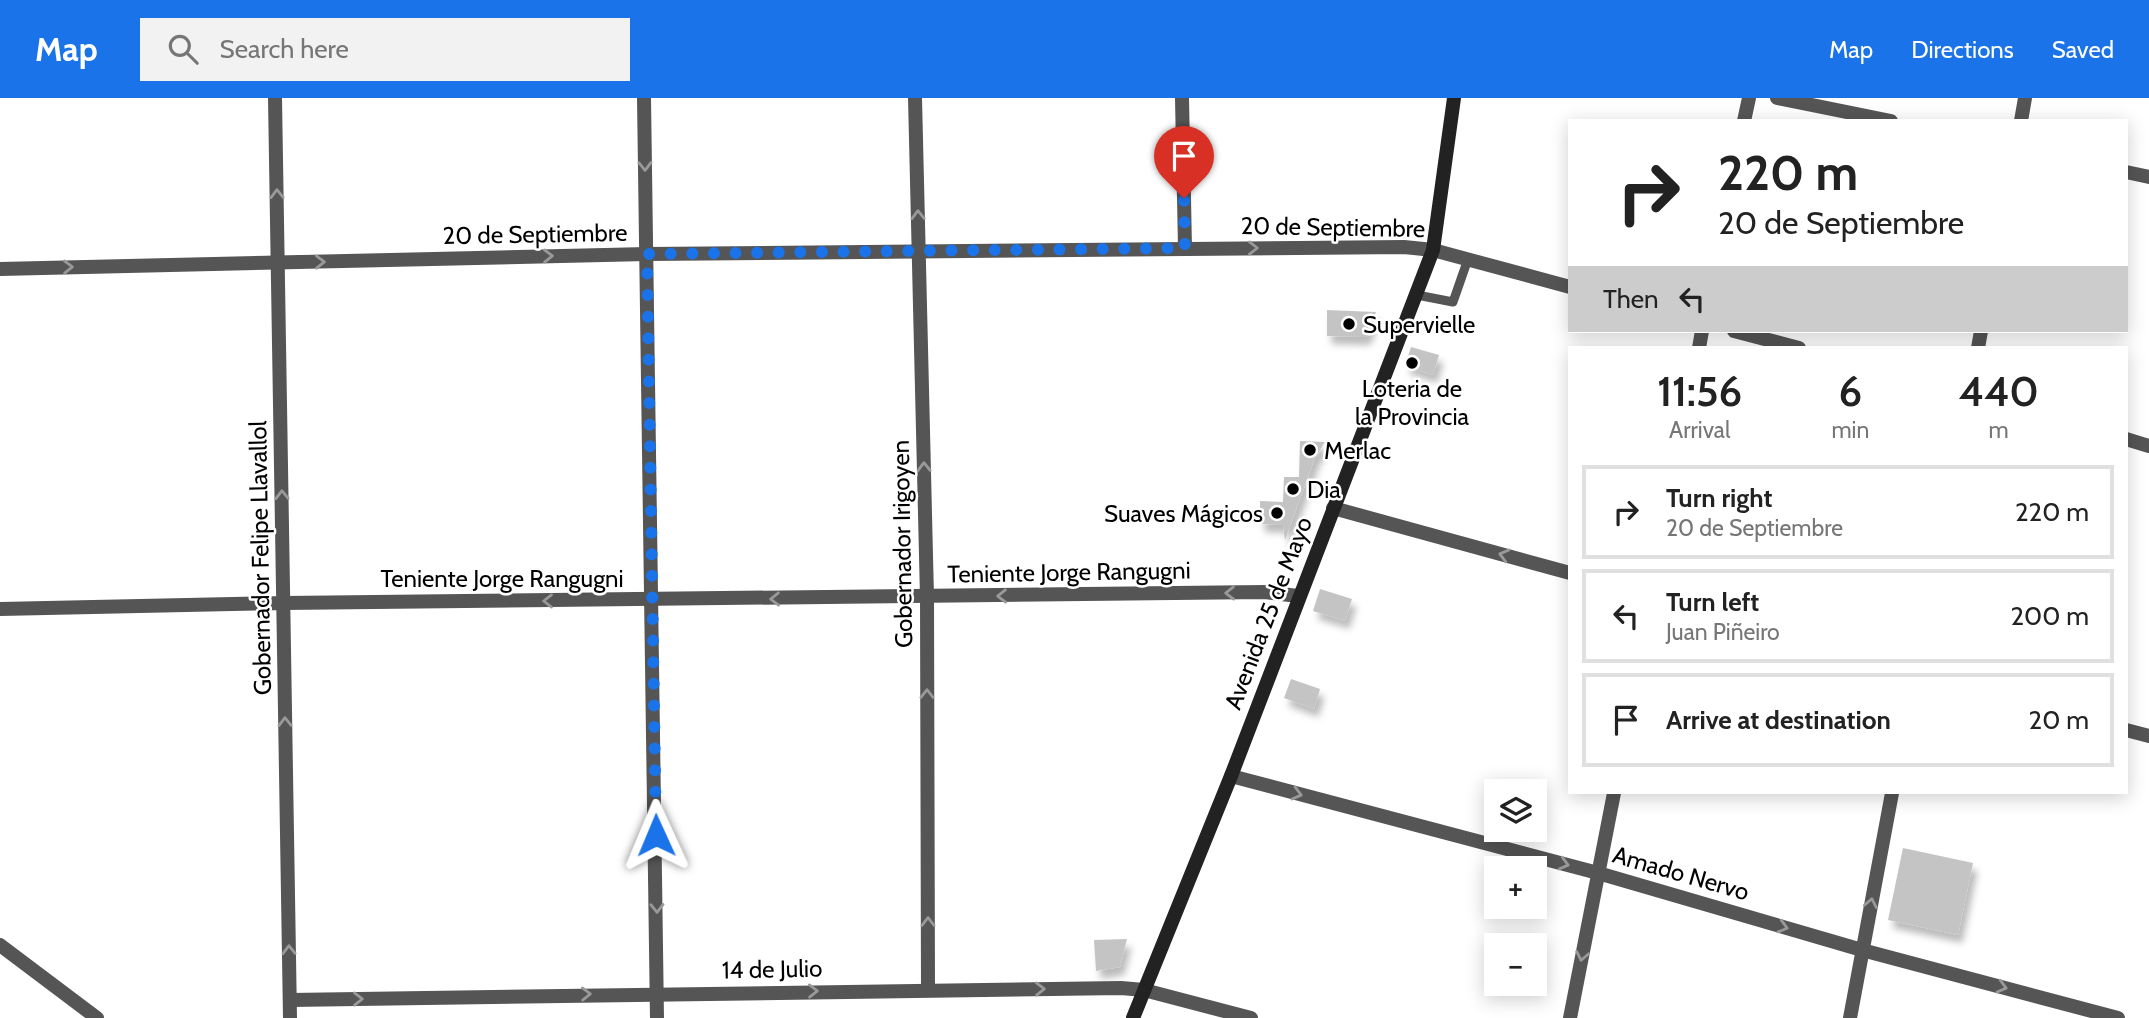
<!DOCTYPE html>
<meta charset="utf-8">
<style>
body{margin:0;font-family:Cabin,sans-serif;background:#f2f2f2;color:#222;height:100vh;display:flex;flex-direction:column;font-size:26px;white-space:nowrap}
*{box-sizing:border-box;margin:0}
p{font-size:23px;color:#767676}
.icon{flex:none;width:38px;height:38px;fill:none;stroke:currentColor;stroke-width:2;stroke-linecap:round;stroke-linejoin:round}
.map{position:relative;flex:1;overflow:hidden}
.side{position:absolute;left:1568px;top:248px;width:560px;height:448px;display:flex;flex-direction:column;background:#fff;border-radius:0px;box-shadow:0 4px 18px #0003}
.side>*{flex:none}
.guide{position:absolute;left:1568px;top:21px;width:560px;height:214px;border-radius:0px;box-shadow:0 4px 18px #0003;background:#fff;color:#222;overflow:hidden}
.controls{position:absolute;left:1484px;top:681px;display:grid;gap:14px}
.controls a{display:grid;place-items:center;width:63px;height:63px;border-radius:0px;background:#fff;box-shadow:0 4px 18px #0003;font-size:35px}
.pin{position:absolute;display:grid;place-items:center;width:60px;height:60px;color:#fff;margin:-72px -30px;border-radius:50% 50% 50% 0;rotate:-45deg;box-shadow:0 0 7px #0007}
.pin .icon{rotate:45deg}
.me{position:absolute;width:77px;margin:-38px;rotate:359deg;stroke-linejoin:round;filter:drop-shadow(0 0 5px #0008)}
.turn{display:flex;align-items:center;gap:24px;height:147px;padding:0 35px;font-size:32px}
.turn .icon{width:91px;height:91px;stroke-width:2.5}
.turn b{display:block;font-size:49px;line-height:60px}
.then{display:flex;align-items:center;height:66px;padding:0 35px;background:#0003;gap:14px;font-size:26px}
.eta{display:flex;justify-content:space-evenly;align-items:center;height:119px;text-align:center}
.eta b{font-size:42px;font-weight:600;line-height:49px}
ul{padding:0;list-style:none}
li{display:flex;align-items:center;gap:21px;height:94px;margin:0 14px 10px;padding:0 21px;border:4px solid #e0e0e0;border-radius:0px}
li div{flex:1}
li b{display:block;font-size:26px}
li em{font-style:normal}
header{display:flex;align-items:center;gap:42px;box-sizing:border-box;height:98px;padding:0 35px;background:#1a73e8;color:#fff}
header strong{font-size:33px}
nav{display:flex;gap:38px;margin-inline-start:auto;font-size:24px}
.search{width:490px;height:63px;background:#f2f2f2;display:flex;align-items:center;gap:18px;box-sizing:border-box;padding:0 24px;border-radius:0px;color:#767676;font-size:26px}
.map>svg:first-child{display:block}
.building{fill:#c4c4c4;filter:url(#shadow)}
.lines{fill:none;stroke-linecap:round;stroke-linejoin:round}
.service{stroke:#555;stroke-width:9}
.minor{stroke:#555;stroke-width:14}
.tertiary{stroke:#555;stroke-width:14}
.secondary{stroke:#222;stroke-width:14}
.oneway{stroke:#999}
.route{stroke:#1a73e8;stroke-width:12;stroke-dasharray:0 21.6}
.poi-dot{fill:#000;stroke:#fff;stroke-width:2.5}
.labels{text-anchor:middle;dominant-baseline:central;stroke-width:5;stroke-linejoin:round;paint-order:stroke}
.street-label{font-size:24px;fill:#000;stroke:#fff}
.poi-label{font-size:24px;fill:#000;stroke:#fff;text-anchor:start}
</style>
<header>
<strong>Map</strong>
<div class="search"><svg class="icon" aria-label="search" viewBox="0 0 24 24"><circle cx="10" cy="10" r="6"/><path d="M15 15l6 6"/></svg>Search here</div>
<nav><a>Map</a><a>Directions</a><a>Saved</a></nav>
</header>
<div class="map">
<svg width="2149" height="920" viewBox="0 0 2149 920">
<defs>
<filter id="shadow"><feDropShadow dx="4.5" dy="8" stdDeviation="3.5" flood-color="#0004"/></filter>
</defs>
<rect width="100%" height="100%" fill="#fff"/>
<g class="building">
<polygon points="1327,212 1376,214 1366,239 1327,238"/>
<polygon points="1411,249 1439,257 1433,277 1405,268"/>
<polygon points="1300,343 1325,344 1315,360 1285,442 1283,427 1260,426 1260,403 1283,404 1284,379 1299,379"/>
<polygon points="1320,491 1352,501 1345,523 1313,513"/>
<polygon points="1291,581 1320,591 1314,611 1284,600"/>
<polygon points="1903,750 1973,765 1958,837 1888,822"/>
<polygon points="1127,841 1120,869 1096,873 1094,842"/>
</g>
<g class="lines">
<polyline class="service" points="1417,197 1453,204 1468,161"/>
<g class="minor">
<polyline points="275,0 290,920"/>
<polyline points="644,0 657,920"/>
<polyline points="915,0 927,499 928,892"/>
<polyline points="1182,0 1185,150"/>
<polyline points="1777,0 1891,23"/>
<polyline points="1744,23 1749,0"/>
<polyline points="2021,23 2025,0"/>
<polyline points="2126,74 2149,79"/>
<polyline points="0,171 647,156 1404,149 1433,152 1570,189"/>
<polyline points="1734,233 1799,250"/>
<polyline points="1699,250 1702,233"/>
<polyline points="1978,250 1981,233"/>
<polyline points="2126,341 2149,348"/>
<polyline points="1333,410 1570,475"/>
<polyline points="0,511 284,505 1265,494 1298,498"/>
<polyline points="2126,632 2149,638"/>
<polyline points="1231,678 1598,775 1862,852 2118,920"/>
<polyline points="290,902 1121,890 1144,892 1251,920"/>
<polyline points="1570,920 1614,695"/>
<polyline points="1850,920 1892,695"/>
</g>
<polyline class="tertiary" points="0,847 97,920"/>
<polyline class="secondary" points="1133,920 1231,678 1433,152 1454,0"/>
</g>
<defs><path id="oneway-chevron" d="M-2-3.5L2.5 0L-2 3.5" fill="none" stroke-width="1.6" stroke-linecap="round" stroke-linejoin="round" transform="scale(1.75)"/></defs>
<g class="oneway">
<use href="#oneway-chevron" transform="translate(645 68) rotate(89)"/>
<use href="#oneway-chevron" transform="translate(277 96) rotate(-91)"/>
<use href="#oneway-chevron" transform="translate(918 117) rotate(-91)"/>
<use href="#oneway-chevron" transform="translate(1253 150)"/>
<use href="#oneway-chevron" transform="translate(548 158) rotate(-1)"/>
<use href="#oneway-chevron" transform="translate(320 164) rotate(-1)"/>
<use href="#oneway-chevron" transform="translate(68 169) rotate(-1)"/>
<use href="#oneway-chevron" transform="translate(924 369) rotate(-91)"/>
<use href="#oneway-chevron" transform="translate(282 397) rotate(-91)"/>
<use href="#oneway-chevron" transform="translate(1504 457) rotate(-165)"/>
<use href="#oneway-chevron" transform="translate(1230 495) rotate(179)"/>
<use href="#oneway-chevron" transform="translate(1002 498) rotate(179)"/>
<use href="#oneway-chevron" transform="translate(775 501) rotate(179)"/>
<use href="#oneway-chevron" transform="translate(548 503) rotate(180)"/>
<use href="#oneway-chevron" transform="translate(927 596) rotate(-90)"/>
<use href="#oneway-chevron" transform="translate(285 624) rotate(-91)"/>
<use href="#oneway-chevron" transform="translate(1297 696) rotate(15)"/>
<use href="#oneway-chevron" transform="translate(1564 766) rotate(15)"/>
<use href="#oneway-chevron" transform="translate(1871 805) rotate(-79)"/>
<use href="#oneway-chevron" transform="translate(657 810) rotate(89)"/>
<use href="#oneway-chevron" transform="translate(928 824) rotate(-90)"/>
<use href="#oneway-chevron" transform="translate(1783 829) rotate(16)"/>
<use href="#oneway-chevron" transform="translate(289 852) rotate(-91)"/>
<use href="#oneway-chevron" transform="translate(1582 858) rotate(101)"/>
<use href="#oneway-chevron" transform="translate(2002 889) rotate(15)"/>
<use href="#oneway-chevron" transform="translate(1040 891) rotate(-1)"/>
<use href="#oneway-chevron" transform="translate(813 893) rotate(-1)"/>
<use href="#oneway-chevron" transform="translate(586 896) rotate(-1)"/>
<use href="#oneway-chevron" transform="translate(358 901) rotate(-1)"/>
</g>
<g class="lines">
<polyline class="route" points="656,737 647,156 1185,150 1184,100"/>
</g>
<g class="poi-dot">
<circle cx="1349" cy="226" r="7"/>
<circle cx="1412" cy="265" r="7"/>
<circle cx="1310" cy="352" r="7"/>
<circle cx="1293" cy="391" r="7"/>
<circle cx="1277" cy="415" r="7"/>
</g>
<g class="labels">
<g class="street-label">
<text transform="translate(1333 129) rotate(1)">20 de Septiembre</text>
<text transform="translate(535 136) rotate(-1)">20 de Septiembre</text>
<text transform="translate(902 446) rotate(-91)">Gobernador Irigoyen</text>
<text transform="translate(260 460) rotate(-91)">Gobernador Felipe Llavallol</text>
<text transform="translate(1069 474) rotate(-1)">Teniente Jorge Rangugni</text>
<text x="502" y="480">Teniente Jorge Rangugni</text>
<text transform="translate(1268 515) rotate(-69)">Avenida 25 de Mayo</text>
<text transform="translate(1681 775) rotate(16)">Amado Nervo</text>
<text transform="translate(772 871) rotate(-1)">14 de Julio</text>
</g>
<g class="poi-label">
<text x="1363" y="226">Supervielle</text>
<text x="1412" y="290" text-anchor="middle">Loteria de<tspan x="1412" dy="28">la Provincia</tspan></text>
<text x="1324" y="352">Merlac</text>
<text x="1307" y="391">Dia</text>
<text x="1263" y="415" text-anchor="end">Suaves Mágicos</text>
</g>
</g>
</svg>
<div class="controls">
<a><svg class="icon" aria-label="layers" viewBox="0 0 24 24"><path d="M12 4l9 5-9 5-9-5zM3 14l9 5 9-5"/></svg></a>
<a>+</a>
<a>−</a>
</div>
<div class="pin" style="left:1184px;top:100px;background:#d93025"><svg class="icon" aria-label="arrive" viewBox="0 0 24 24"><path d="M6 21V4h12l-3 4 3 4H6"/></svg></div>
<svg class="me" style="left:656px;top:737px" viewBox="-20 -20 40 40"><path d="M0-17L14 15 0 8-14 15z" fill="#1a73e8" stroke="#fff" stroke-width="4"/></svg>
<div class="guide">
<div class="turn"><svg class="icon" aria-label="right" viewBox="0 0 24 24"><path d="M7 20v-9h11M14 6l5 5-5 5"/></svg><div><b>220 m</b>20 de Septiembre</div></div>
<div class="then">Then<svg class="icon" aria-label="left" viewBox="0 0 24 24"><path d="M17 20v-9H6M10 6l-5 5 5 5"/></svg></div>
</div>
<section class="side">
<div class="eta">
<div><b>11:56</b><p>Arrival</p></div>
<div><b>6</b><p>min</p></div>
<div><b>440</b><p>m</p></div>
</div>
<ul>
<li><svg class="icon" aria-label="right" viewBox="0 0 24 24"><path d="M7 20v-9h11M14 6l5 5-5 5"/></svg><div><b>Turn right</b><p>20 de Septiembre</p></div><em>220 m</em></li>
<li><svg class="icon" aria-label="left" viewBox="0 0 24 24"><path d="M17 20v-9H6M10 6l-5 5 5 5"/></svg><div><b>Turn left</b><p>Juan Piñeiro</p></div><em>200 m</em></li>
<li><svg class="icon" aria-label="arrive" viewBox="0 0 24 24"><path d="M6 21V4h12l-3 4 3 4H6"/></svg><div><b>Arrive at destination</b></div><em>20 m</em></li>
</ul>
</section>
</div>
